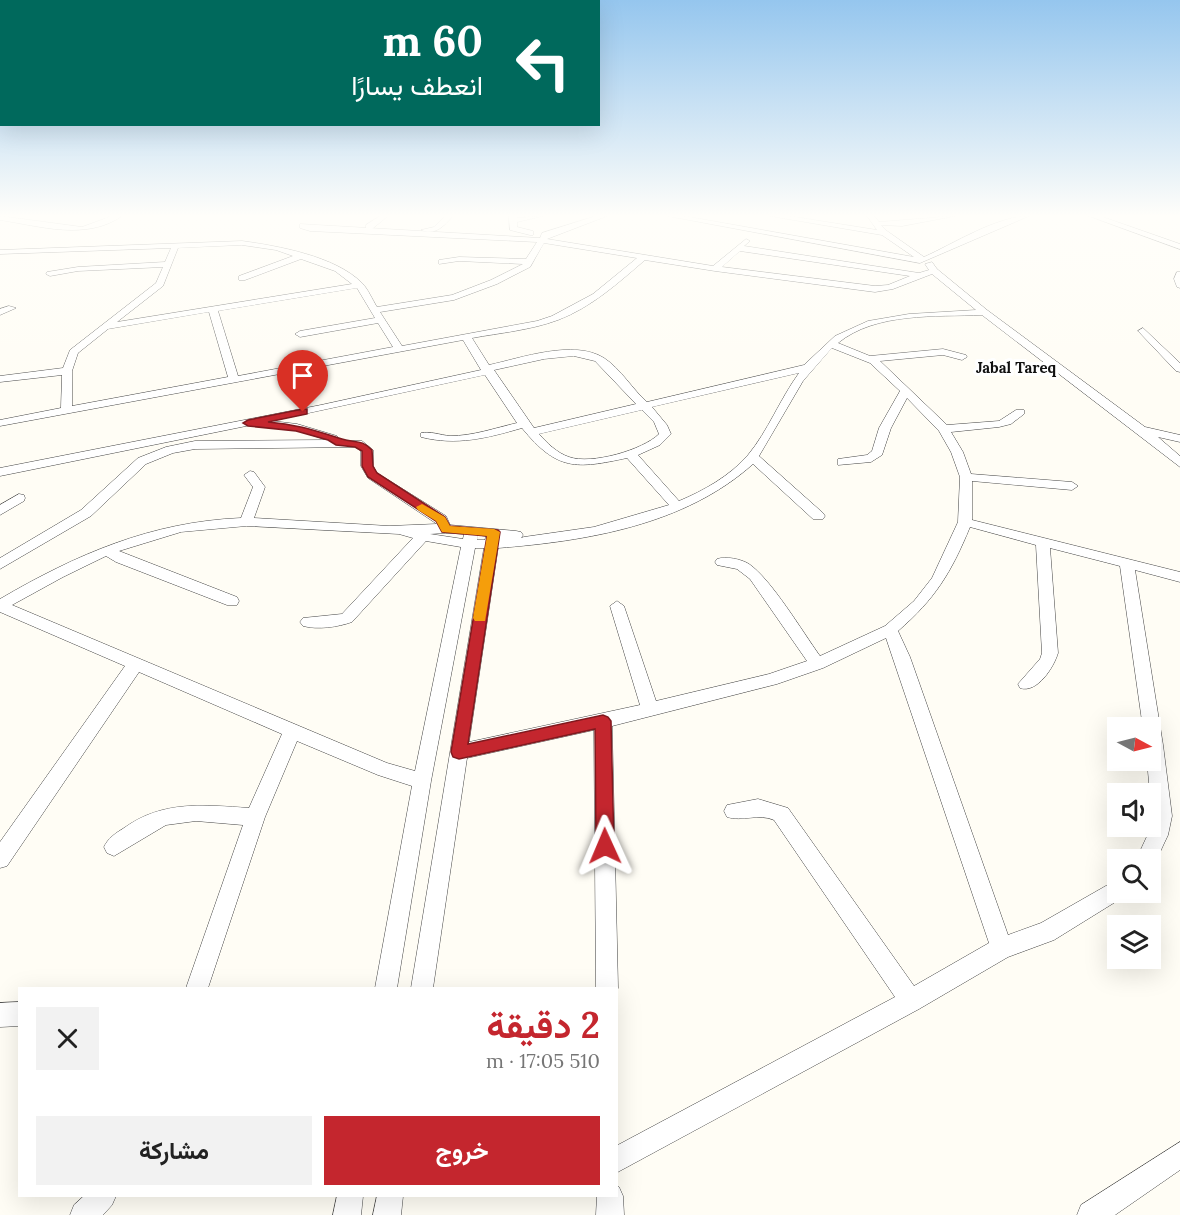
<!DOCTYPE html>
<html lang="ar">
<meta charset="utf-8">
<style>
body{margin:0;font-family:Lora,Vazirmatn,serif;background:#f2f2f2;color:#222;direction:rtl;height:100vh;display:flex;flex-direction:column;font-size:22px;white-space:nowrap}
*{box-sizing:border-box;margin:0}
p{font-size:20px;color:#767676}
.icon{flex:none;width:33px;height:33px;fill:none;stroke:currentColor;stroke-width:2;stroke-linecap:round;stroke-linejoin:round}
.map{position:relative;flex:1;overflow:hidden;direction:ltr}
.sheet{position:absolute;left:18px;top:987px;width:600px;height:210px;display:flex;flex-direction:column;background:#fff;border-radius:0px;box-shadow:0 6px 24px #0002;direction:rtl}
.sheet>*{flex:none}
.banner{position:absolute;left:0px;top:0px;width:600px;height:126px;box-shadow:0 6px 24px #0002;direction:rtl;background:#00695c;color:#fff;overflow:hidden}
.needle{width:39px;rotate:97deg}
.buttons{position:absolute;left:1107px;top:717px;display:grid;gap:12px}
.buttons a{display:grid;place-items:center;width:54px;height:54px;border-radius:0px;background:#fff;box-shadow:0 6px 24px #0002;font-size:30px}
.pin{position:absolute;display:grid;place-items:center;width:51px;height:51px;color:#fff;margin:-62px -26px;border-radius:50% 50% 50% 0;rotate:-45deg;box-shadow:0 0 6px #0007}
.pin .icon{rotate:45deg}
.me{position:absolute;width:66px;margin:-33px;rotate:359deg;stroke-linejoin:round;filter:drop-shadow(0 0 4px #0008)}
.turn{display:flex;align-items:center;gap:21px;height:126px;padding:0 18px;font-size:27px}
.turn .icon{width:78px;height:78px;stroke-width:2.5}
.turn b{display:block;font-size:42px;line-height:51px}
.round{display:grid;place-items:center;flex:none;width:63px;height:63px;border-radius:0px;background:#f2f2f2}
.headline{display:flex;align-items:center;justify-content:space-between;height:102px;padding:0 18px}
h1{font-size:36px;font-weight:700;line-height:45px;color:#c4262e}
.primary-button{display:flex;gap:12px;margin-top:auto;padding:12px 18px}
.primary-button a{flex:1;height:69px;border-radius:0px;background:#c4262e;color:#fff;font-size:24px;font-weight:700;line-height:69px;text-align:center}
.primary-button a+a{background:#f2f2f2;color:#222}
.map>svg:first-child{display:block}
.lines{fill:none;stroke-linecap:round;stroke-linejoin:round}
.street-casing{stroke:#444;stroke-width:1}
.street{fill:#fff;fill-rule:evenodd}
.route{fill:#c4262e;stroke:#7f191e;stroke-width:1.5}
.slow{fill:#f59e0b}
.labels{text-anchor:middle;dominant-baseline:central;stroke-width:6;stroke-linejoin:round;paint-order:stroke}
.far-neighbourhood-label{font-size:15px;font-weight:bold;fill:#111;stroke:#fff}
</style>
<div class="map">
<svg width="1180" height="1215" viewBox="0 0 1180 1215">
<rect width="100%" height="100%" fill="#fffdf5"/>
<g class="lines">
<g class="street-casing">
<g id="street">
<path d="M0 216 82 227 112 216H122C86 241 40 226 0 220Z"/>
<polygon points="380,216 388,216 372,229 366,229 366,225"/>
<path d="M446 216H453C444 226 435 236 421 230L434 227Z"/>
<polygon points="509,216 517,216 517,218 543,216 517,222 517,227 533,231 533,235 530,235 510,230"/>
<path d="M596 216H607L547 239 713 266 746 239 750 241 744 246 919 273 929 270 925 264 932 262 937 269 987 310 1145 427 1180 435V442L1158 437 1180 456V467L982 315C936 317 876 312 838 343L870 356 943 349 966 355 967 357 962 360 943 355 880 361 947 425 999 421 1016 410H1024V414L1011 424 999 427 951 432 963 452 971 474 1072 482 1078 486 1072 490 972 481V520L1180 572V582L1135 570 1163 745 1172 816 1168 835 1153 867 1150 868V860H1136L1148 834 1152 816 1147 760H1150V728H1143L1120 566 1050 548 1058 653C1054 667 1037 694 1020 688L1018 684 1040 659 1042 653 1036 545 970 527C951 573 935 599 898 631L910 657 1008 935 1041 923 1118 879V892H1127L1125 896 1054 940 1008 957 919 1009 616 1173V1146L895 997 774 820C758 813 742 822 727 817L724 811 727 805 758 799 788 808 914 986 989 943 886 638 823 668 777 684 612 726 618 988 616 992V988H596L594 730 467 758 433 988H411L484 548H475L431 781 397 988H375L412 786 378 775 297 741 265 817 208 988H186L243 825 196 821 166 825 114 856 107 853 104 847C108 838 116 833 124 828 163 800 204 805 249 808L282 734 139 672 7 866 0 868V842L125 666 0 612V599C77 554 151 522 241 518L253 487 244 475 250 471 254 472 265 487 254 518 389 526 437 524 368 478 361 466V451L355 447 195 449 173 453 146 464 91 516 0 569V558L81 510 138 458 166 447 195 441 327 440 296 430 262 426 261 423 0 476V468L321 405 481 370 463 340 0 426V420L61 408 62 375 0 382V376L63 368 70 350 156 283 163 267 78 271 50 276 46 274 47 272 78 267 165 262 171 248 0 254V250L242 241C278 246 335 256 362 283 368 289 372 299 377 307L452 295 491 280 523 264 459 261 439 264V260L459 257 526 259 537 242 310 231 300 228V224L540 238 542 233ZM544 243 637 258 593 294 552 316 537 321 402 346 380 312 454 300 497 284 530 267ZM242 245 276 250 293 256 239 276V280H245L301 259 335 271 352 284 117 322 163 286 178 248ZM740 251 910 276 888 285 875 286 722 267ZM645 260 715 271 875 292 893 289 932 274 976 310 909 314 868 321 835 336 804 365 647 402C632 389 621 369 604 358 574 339 521 358 489 365L472 338C500 333 531 330 558 320 592 307 618 283 645 260ZM357 288 375 318 300 331 295 334 300 337 378 323 393 347 238 376 218 311ZM209 312 228 377 72 406V371L78 353 108 329ZM832 348 870 363 900 391 879 428 872 451 867 455 838 459V465L871 462 882 455 891 428 907 398 939 431 951 452 960 477 958 522 932 578 914 601 885 626 820 656C802 631 771 579 749 564 741 559 726 556 717 559L715 562 717 565 737 569 750 579 807 661 769 674 656 701 624 606 617 601 610 606 640 705 469 742 498 548C587 541 685 525 753 464L813 519H823L825 516 823 513 759 456 803 381ZM574 356 595 361 636 404 534 428 494 370 544 359ZM799 373C780 399 768 431 748 455 730 476 703 491 679 501L638 455 660 445 671 434 667 425 652 407ZM485 375 517 423C495 428 473 436 450 436 440 435 430 431 421 433V437C457 446 487 438 522 428 557 471 576 469 627 458L669 505 594 527 524 537 521 538 523 535 521 532 516 531 450 525 446 516 377 473 373 466V450L362 441 338 440 337 436 297 424 272 421ZM642 410 654 422 659 434C643 450 591 465 569 457 557 453 547 443 539 434ZM247 526 399 534 413 538 342 614 303 618 300 622 303 626C318 630 338 627 352 622L426 541 461 547 415 771 387 763 12 605 63 577 106 556 116 562 227 605H237L239 601 237 597 119 551 181 532ZM446 533H448L464 534 463 539 430 534ZM477 535 486 536 485 540H477Z"/>
<path d="M668 216H684L914 257 882 235 770 216H789L877 230 867 216H874L879 222 955 216 902 226 881 225 887 231 924 257C953 244 997 216 1029 216L920 263Z"/>
<polygon points="1089,216 1100,216 1180,244 1180,249"/>
<polygon points="1177,272 1180,272 1180,288 1177,287 1174,279"/>
<polygon points="9,306 16,308 0,315 0,309"/>
<polygon points="1143,328 1180,363 1180,372 1176,371 1140,333 1138,331"/>
<polygon points="19,494 24,495 25,498 24,501 0,515 0,505"/>
<polygon points="20,1002 20,1026 0,1027 0,1003"/>
<polygon points="1180,1142 1180,1170 1115,1215 1077,1215 1081,1205"/>
<polygon points="616,1185 619,1187 623,1196 624,1215 596,1215 597,1196 616,1196"/>
<polygon points="84,1196 116,1196 112,1205 103,1215 70,1215 74,1205"/>
<polygon points="337,1196 363,1196 361,1215 333,1215"/>
<polygon points="377,1196 403,1196 401,1215 373,1215"/>
</g>
</g>
<use href="#street" class="street"/>
</g>
<linearGradient id="sky" x2="0" y2="1"><stop stop-color="#95c6ee"/><stop offset="0.56" stop-color="#fffefa"/><stop offset="1" stop-color="#fffefa" stop-opacity="0"/></linearGradient>
<rect width="1180" height="386" fill="url(#sky)"/>
<path class="route" d="M303 409H307V414L268 422C296 424 316 431 342 439 354 443 362 439 372 450L373 466 377 473 445 517 450 526 498 530 500 532 468 744 603 715 608 717 611 721 614 846 611 852 605 854 598 852 596 846 595 729 459 759 453 757 451 752 487 536 442 532 436 521 368 477 362 466V451L355 447 336 445 328 440 296 431 248 426 243 423 248 420Z"/>
<polygon class="slow" points="422,504 445,517 450,526 494,529 500,532 485,621 475,621 473,618 487,536 442,532 436,521 418,510 416,507"/>
<g class="labels">
<g class="far-neighbourhood-label">
<text x="1016" y="367">Jabal Tareq</text>
</g>
</g>
</svg>
<div class="buttons">
<a><svg class="needle" viewBox="-14 -14 28 28"><path d="M0-13l5 13h-10z" fill="#e53935"/><path d="M0 13l5-13h-10z" fill="#767676"/></svg></a>
<a><svg class="icon" aria-label="sound" viewBox="0 0 24 24"><path d="M4 9h4l5-4v14l-5-4H4zM17 9q2 3 0 6"/></svg></a>
<a><svg class="icon" aria-label="search" viewBox="0 0 24 24"><circle cx="10" cy="10" r="6"/><path d="M15 15l6 6"/></svg></a>
<a><svg class="icon" aria-label="layers" viewBox="0 0 24 24"><path d="M12 4l9 5-9 5-9-5zM3 14l9 5 9-5"/></svg></a>
</div>
<div class="pin" style="left:303px;top:412px;background:#d93025"><svg class="icon" aria-label="arrive" viewBox="0 0 24 24"><path d="M6 21V4h12l-3 4 3 4H6"/></svg></div>
<svg class="me" style="left:605px;top:846px" viewBox="-20 -20 40 40"><path d="M0-17L14 15 0 8-14 15z" fill="#c4262e" stroke="#fff" stroke-width="4"/></svg>
<div class="banner">
<div class="turn"><svg class="icon" aria-label="left" viewBox="0 0 24 24"><path d="M17 20v-9H6M10 6l-5 5 5 5"/></svg><div><b>60 m</b>انعطف يسارًا</div></div>
</div>
<section class="sheet">
<div class="headline"><div><h1>2 دقيقة</h1><p>510 m · 17:05</p></div><a class="round"><svg class="icon" aria-label="close" viewBox="0 0 24 24"><path d="M6 6l12 12M18 6L6 18"/></svg></a></div>
<div class="primary-button"><a>خروج</a><a>مشاركة</a></div>
</section>
</div>
